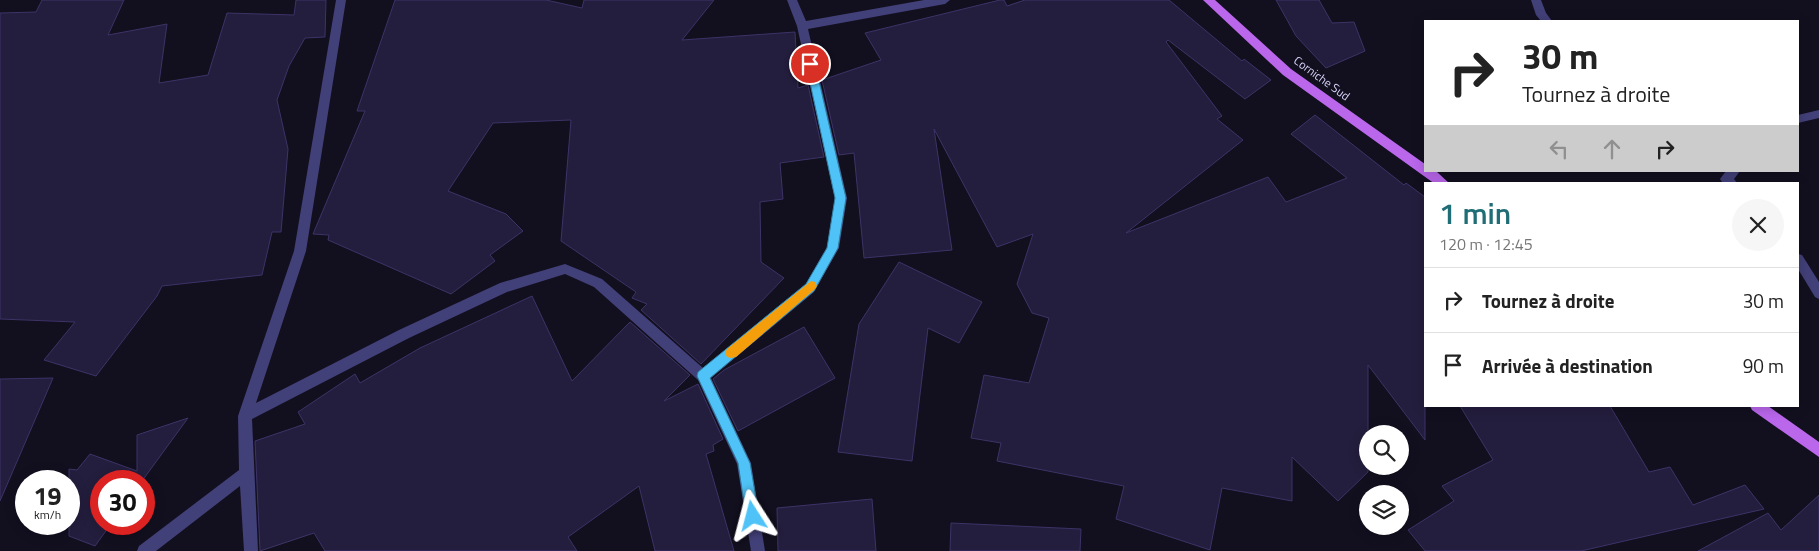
<!DOCTYPE html>
<html lang="fr">
<meta charset="utf-8">
<style>
body{margin:0;font-family:"Titillium Web",sans-serif;background:#f6f6f6;color:#222;height:100vh;display:flex;flex-direction:column;font-size:19px;white-space:nowrap}
*{box-sizing:border-box;margin:0}
p{font-size:16px;color:#767676}
.icon{flex:none;width:28px;height:28px;fill:none;stroke:currentColor;stroke-width:2;stroke-linecap:round;stroke-linejoin:round}
.map{position:relative;flex:1;overflow:hidden}
.panel{position:absolute;left:1424px;top:182px;width:375px;height:225px;display:flex;flex-direction:column;background:#fff;border-radius:0px;box-shadow:0 2px 12px #0003}
.panel>*{flex:none}
.guide{position:absolute;left:1424px;top:20px;width:375px;height:152px;border-radius:0px;box-shadow:0 2px 12px #0003;background:#fff;color:#222;overflow:hidden}
.buttons{position:absolute;left:1359px;top:425px;display:grid;gap:10px}
.buttons a{display:grid;place-items:center;width:50px;height:50px;border-radius:50%;background:#fff;box-shadow:0 2px 12px #0003;font-size:25px}
.speed{position:absolute;left:15px;top:470px;display:flex;gap:10px;font-size:25px;font-weight:700;text-align:center}
.speed>*{display:grid;place-content:center;width:65px;height:65px;border-radius:50%;background:#fff;box-shadow:0 2px 12px #0003;line-height:1}
.speed small{font-size:12px;font-weight:400}
.speed .limit{border:8px solid #d22;background:#fff;color:#111}
.pin{position:absolute;display:grid;place-items:center;width:42px;height:42px;color:#fff;margin:-21px;border:2px solid #fff;border-radius:50%;box-shadow:0 1px 5px #0007}
.me{position:absolute;width:55px;margin:-28px;rotate:351deg;stroke-linejoin:round;filter:drop-shadow(0 0 4px #0008)}
.turn{display:flex;align-items:center;gap:18px;height:105px;padding:0 15px;font-size:22px}
.turn .icon{width:65px;height:65px;stroke-width:2.5}
.turn b{display:block;font-size:35px;line-height:42px}
.lanes{display:flex;align-items:center;height:48px;padding:0 15px;background:#0003;justify-content:center;gap:25px;direction:ltr}
.lanes .off{opacity:.35}
.round{display:grid;place-items:center;flex:none;width:52px;height:52px;border-radius:26px;background:#f6f6f6}
.head{display:flex;align-items:center;justify-content:space-between;height:85px;padding:0 15px}
h1{font-size:30px;font-weight:600;line-height:38px;color:#1f6e76}
ul{padding:0;list-style:none}
li{display:flex;align-items:center;gap:15px;height:65px;padding:0 15px;border-top:1px solid #e0e0e0}
li div{flex:1}
li b{display:block;font-size:19px}
li em{font-style:normal}
.map>svg:first-child{display:block}
.building{fill:#241e3e;stroke:#3d3367}
.lines{fill:none;stroke-linecap:round;stroke-linejoin:round}
.minor{fill:#424078;fill-rule:evenodd}
.major{fill:#ba67ec;fill-rule:evenodd}
.route{fill:#4fc3f7;stroke:#337fa1}
.slow{fill:#f59e0b}
.labels{text-anchor:middle;dominant-baseline:central;stroke-width:5;stroke-linejoin:round;paint-order:stroke}
.street-label{font-size:12px;fill:#d7d3f9;stroke:#120f1f}
</style>
<div class="map">
<svg width="1819" height="551" viewBox="0 0 1819 551">
<rect width="100%" height="100%" fill="#120f1f"/>
<g class="building">
<polygon points="42,0 124,0 108,35 167,24 159,83 208,75 227,13 294,15 296,0 326,0 325,37 305,38 289,66 277,100 288,149 281,232 272,232 262,275 162,286 157,296 96,376 44,360 75,322 0,319 0,13 36,12"/>
<polygon points="395,0 546,0 582,8 584,0 714,0 682,40 795,32 798,88 808,85 824,157 780,163 783,199 760,202 761,262 784,278 701,364 641,310 647,304 632,298 636,292 561,241 571,120 493,123 448,191 506,214 523,231 490,255 495,261 451,294 328,240 329,235 313,234 365,111 357,111"/>
<polygon points="1000,0 1004,0 1007,6 1025,0 1169,0 1242,61 1244,59 1271,80 1245,99 1168,40 1166,42 1222,116 1217,119 1243,140 1126,233 1268,177 1286,202 1347,178 1291,134 1315,115 1404,185 1406,183 1425,197 1425,440 1368,365 1368,472 1338,501 1292,457 1292,501 1222,488 1210,550 1116,519 1124,486 997,461 1001,443 971,438 984,375 1029,383 1049,318 1032,313 1017,284 1033,234 997,247 934,129 952,250 864,258 854,153 839,155 822,80 881,60 865,33"/>
<polygon points="1276,0 1319,0 1332,23 1354,22 1365,51 1326,68 1296,36"/>
<polygon points="899,262 982,302 959,343 928,328 912,461 838,452 859,324"/>
<polygon points="532,296 572,381 630,322 690,375 664,401 698,384 723,439 713,445 714,451 706,454 734,551 655,551 639,486 568,537 577,551 325,551 314,533 260,551 255,441 305,424 298,412 355,374 360,383 420,348"/>
<polygon points="804,327 835,378 738,431 713,379 724,370"/>
<polygon points="53,378 0,501 0,379"/>
<polygon points="1460,406 1610,406 1649,472 1670,467 1693,505 1745,485 1764,509 1581,551 1425,551 1408,530 1454,501 1442,486 1493,460"/>
<polygon points="188,418 142,481 101,481 101,524 111,524 95,546 69,536 69,469 77,470 90,454 137,471 137,435"/>
<polygon points="1819,495 1819,551 1698,551 1768,513 1781,530"/>
<polygon points="872,499 876,551 778,551 777,508"/>
<polygon points="951,523 1081,529 1080,551 950,551"/>
</g>
<g class="lines">
<g class="minor">
<polygon points="336,0 346,0 306,251 256,403 399,330 500,283 565,264 602,279 703,368 806,284 827,247 835,198 797,26 787,0 797,0 806,21 924,0 950,0 945,4 808,29 847,198 839,248 814,292 711,378 751,463 765,551 751,551 737,464 698,380 594,287 565,274 507,292 409,338 252,419 258,551 244,551 240,486 156,551 137,551 139,546 239,470 238,416 294,251"/>
<polygon points="1531,0 1541,0 1546,13 1552,21 1541,21 1536,15"/>
<polygon points="1819,110 1819,118 1798,123 1798,115"/>
<polygon points="1726,171 1740,171 1734,179 1738,184 1722,182 1720,179"/>
<polygon points="1798,254 1802,255 1819,282 1819,299 1815,297 1798,269"/>
</g>
<g class="major">
<polygon points="1203,0 1215,0 1291,69 1425,164 1425,171 1436,171 1450,184 1435,184 1283,75"/>
<polygon points="1750,406 1768,406 1819,442 1819,457 1752,410"/>
</g>
</g>
<polygon class="route" points="810,60 815,64 846,198 838,248 814,291 710,378 750,463 759,516 757,520 753,522 748,520 746,516 738,463 697,376 698,372 806,284 827,248 835,198 806,64"/>
<polygon class="slow" points="811,281 815,282 817,286 815,289 736,357 731,358 727,357 725,353 727,349"/>
<g class="labels">
<g class="street-label">
<text transform="translate(1322 78) rotate(36)">Corniche Sud</text>
</g>
</g>
</svg>
<div class="buttons">
<a><svg class="icon" aria-label="search" viewBox="0 0 24 24"><circle cx="10" cy="10" r="6"/><path d="M15 15l6 6"/></svg></a>
<a><svg class="icon" aria-label="layers" viewBox="0 0 24 24"><path d="M12 4l9 5-9 5-9-5zM3 14l9 5 9-5"/></svg></a>
</div>
<div class="speed"><div>19<small>km/h</small></div><div class="limit">30</div></div>
<div class="pin" style="left:810px;top:64px;background:#d93025"><svg class="icon" aria-label="arrive" viewBox="0 0 24 24"><path d="M6 21V4h12l-3 4 3 4H6"/></svg></div>
<svg class="me" style="left:753px;top:516px" viewBox="-20 -20 40 40"><path d="M0-17L14 15 0 8-14 15z" fill="#4fc3f7" stroke="#fff" stroke-width="4"/></svg>
<div class="guide">
<div class="turn"><svg class="icon" aria-label="right" viewBox="0 0 24 24"><path d="M7 20v-9h11M14 6l5 5-5 5"/></svg><div><b>30 m</b>Tournez à droite</div></div>
<div class="lanes"><svg class="icon off" aria-label="left" viewBox="0 0 24 24"><path d="M17 20v-9H6M10 6l-5 5 5 5"/></svg><svg class="icon off" aria-label="ahead" viewBox="0 0 24 24"><path d="M12 20V5M6 11l6-6 6 6"/></svg><svg class="icon" aria-label="right" viewBox="0 0 24 24"><path d="M7 20v-9h11M14 6l5 5-5 5"/></svg></div>
</div>
<section class="panel">
<div class="head"><div><h1>1 min</h1><p>120 m · 12:45</p></div><a class="round"><svg class="icon" aria-label="close" viewBox="0 0 24 24"><path d="M6 6l12 12M18 6L6 18"/></svg></a></div>
<ul>
<li><svg class="icon" aria-label="right" viewBox="0 0 24 24"><path d="M7 20v-9h11M14 6l5 5-5 5"/></svg><div><b>Tournez à droite</b></div><em>30 m</em></li>
<li><svg class="icon" aria-label="arrive" viewBox="0 0 24 24"><path d="M6 21V4h12l-3 4 3 4H6"/></svg><div><b>Arrivée à destination</b></div><em>90 m</em></li>
</ul>
</section>
</div>
